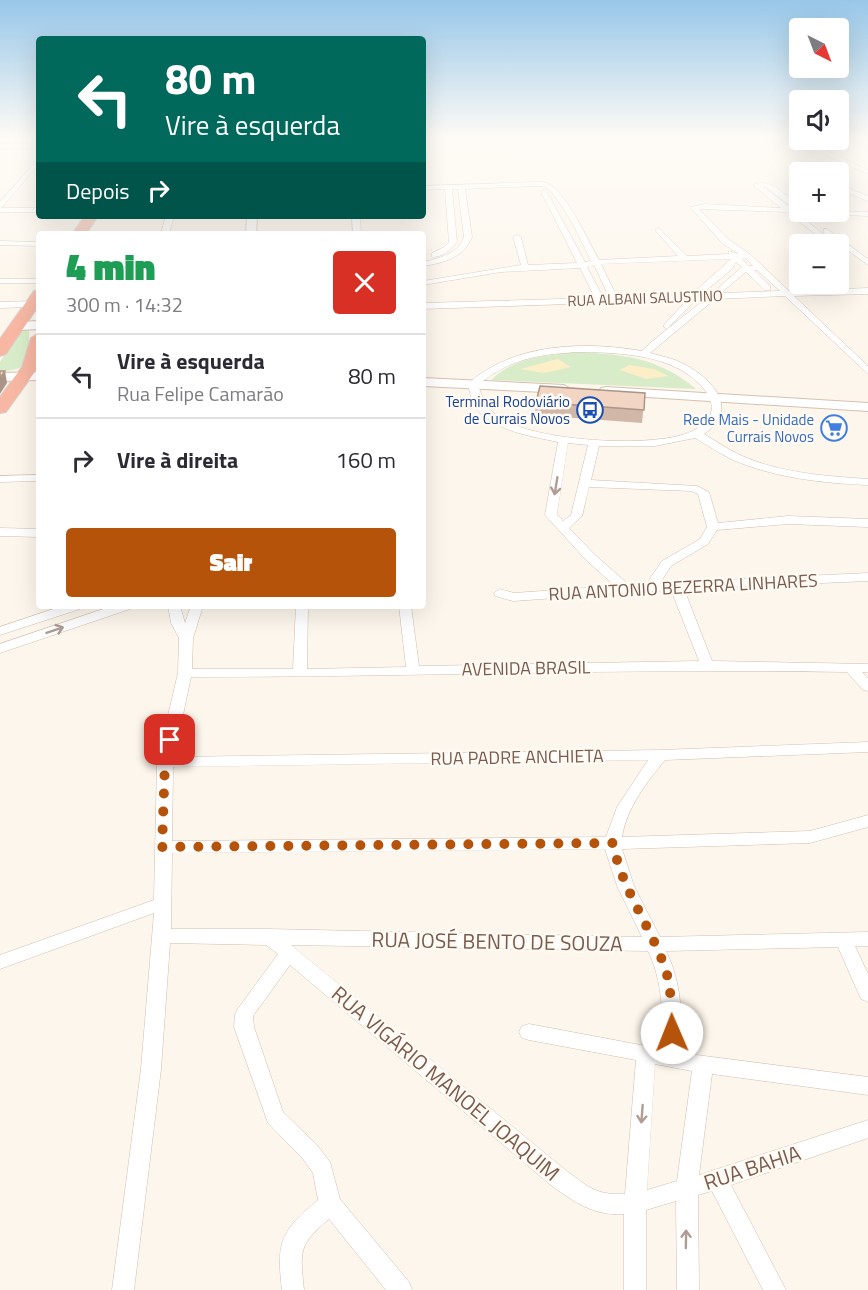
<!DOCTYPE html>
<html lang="pt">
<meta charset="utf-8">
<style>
body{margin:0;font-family:"Titillium Web",sans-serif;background:#f2f2f3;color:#2b2b33;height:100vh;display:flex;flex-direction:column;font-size:22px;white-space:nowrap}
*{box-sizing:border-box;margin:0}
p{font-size:20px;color:#7c7c81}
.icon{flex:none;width:33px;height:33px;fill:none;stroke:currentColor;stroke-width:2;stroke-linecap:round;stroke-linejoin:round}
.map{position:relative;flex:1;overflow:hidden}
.details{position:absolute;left:36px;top:231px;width:390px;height:378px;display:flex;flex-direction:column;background:#fff;border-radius:6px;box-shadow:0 6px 24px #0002}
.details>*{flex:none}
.top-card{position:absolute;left:36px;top:36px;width:390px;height:183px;border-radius:6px;box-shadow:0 6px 24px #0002;background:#00695c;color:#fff;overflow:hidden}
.needle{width:39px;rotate:138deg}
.controls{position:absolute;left:789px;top:18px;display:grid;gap:12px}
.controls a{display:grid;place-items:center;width:60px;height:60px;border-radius:6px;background:#fff;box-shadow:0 6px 24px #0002;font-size:30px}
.pin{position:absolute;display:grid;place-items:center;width:51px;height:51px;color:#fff;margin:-26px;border-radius:12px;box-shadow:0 3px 9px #0006}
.me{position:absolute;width:66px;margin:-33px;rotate:359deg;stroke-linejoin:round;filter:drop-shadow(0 0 4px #0008)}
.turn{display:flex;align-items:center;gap:21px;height:126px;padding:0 30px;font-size:27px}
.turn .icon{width:78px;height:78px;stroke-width:2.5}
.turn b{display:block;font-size:42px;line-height:51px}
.then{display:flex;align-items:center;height:57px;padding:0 30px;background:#0003;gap:12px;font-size:22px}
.round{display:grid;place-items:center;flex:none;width:63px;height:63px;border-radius:6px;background:#f2f2f3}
.summary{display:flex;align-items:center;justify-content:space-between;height:102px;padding:0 30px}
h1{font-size:36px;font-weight:800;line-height:45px;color:#1e9e55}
.cta{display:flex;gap:12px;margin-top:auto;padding:12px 30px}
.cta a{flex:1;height:69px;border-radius:6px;background:#b45309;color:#fff;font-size:24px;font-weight:800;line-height:69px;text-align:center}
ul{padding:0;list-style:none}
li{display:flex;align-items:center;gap:18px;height:84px;padding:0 30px;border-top:2px solid #e1e1e2}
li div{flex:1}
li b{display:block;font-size:22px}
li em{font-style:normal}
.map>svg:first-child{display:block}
.green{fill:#d8ecc9}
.sand{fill:#fcefc7}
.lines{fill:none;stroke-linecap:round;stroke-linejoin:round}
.street-casing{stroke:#d1beb0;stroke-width:1}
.secondary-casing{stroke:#d6c0b0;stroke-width:2}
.highway-casing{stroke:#dad1cd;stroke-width:2}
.street{fill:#fff;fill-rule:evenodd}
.secondary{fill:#fff;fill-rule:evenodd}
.highway{fill:#f7b7a3;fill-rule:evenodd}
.wall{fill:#d1b7a8}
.shaded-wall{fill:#aa9588}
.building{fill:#f3d5c3;stroke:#aa9588;stroke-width:1.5}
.oneway{stroke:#af9d94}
.route{stroke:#b45309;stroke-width:10;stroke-dasharray:0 18}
.labels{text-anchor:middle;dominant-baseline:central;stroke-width:5;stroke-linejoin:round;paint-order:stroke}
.far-street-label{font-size:15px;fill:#7a5c4d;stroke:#fffaf3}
.far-transit-label{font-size:15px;fill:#164399;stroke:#fffaf3;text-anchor:end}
.far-shop-label{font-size:15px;fill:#366cbe;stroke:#fffaf3;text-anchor:end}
.street-label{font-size:18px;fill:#7a5c4d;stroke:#fffaf3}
.near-street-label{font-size:21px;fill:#7a5c4d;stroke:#fffaf3}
</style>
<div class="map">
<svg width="868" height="1290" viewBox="0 0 868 1290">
<rect width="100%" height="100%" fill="#fdf6ec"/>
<g class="green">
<path d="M25 329 29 331C30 358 31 371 0 371V362L20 331Z"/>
<path d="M574 352C622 354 658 357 696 389L491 380C513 358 544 356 574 352Z"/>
</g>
<g class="sand">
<polygon points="558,359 571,367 544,373 520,369"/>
<polygon points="629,365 654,369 668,376 646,379 620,370"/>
</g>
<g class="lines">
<g class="street-casing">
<g id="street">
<polygon points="794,138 804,140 868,170 868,174 812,149"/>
<rect x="0" y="144" width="39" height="4"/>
<polygon points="39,158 39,164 1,208 39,208 39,212 0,212 0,202"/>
<path d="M537 182C541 182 547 182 550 185 567 194 589 242 599 260L678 256 655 230 659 228 687 256 729 254V251L739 254 722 243 690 207 705 204 781 208 753 185C770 177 786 196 800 206V212H803L797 213 835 244H828L787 212 699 209 728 239 750 254 789 291 868 288V294L794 296 868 366V374L785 296 715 299 650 353C661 356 672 358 682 363 712 378 741 409 704 434 716 441 727 449 740 455 780 473 824 476 868 479V485C822 483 774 478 731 459 719 453 707 445 695 438L655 446H599L591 480 697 486 709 492 718 523 788 516 868 519V527L788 524 717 530 708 544 671 566 660 583 868 573V581L684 589 712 661 868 664V672H862L868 678V691L863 690 847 672C628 668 410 677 191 677L174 757 661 750 868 742V752L665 760C647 782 627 807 622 837L810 831 868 815V827L810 843 622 849 634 886 660 937 868 932V946H855L868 974V1002L861 999 838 947 666 951C682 983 682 1017 681 1053L868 1077V1095L712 1074 699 1175 868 1120V1138L731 1185 786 1290H763L712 1191 698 1195 699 1290H677L676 1201 646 1210V1290H624V1214C594 1216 576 1203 552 1186L290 965 253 1016 254 1027 283 1112 317 1145 330 1162 340 1199 409 1282 412 1290H386L329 1219C298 1245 300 1251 304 1290H282C276 1241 281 1231 318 1200L313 1173 303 1159 268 1123 234 1027 235 1015 237 1010 278 954 266 945 170 943 161 1069 134 1290H112L141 1069 154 913 0 969V955L154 900 157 762 178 673 179 638 171 623 168 606H180L185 623 191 606H203L193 638 192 669H293L296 606H308L307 669 406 667 399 606H411L419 666 699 661 671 590 513 601 495 596 494 593 500 589 514 593 615 586 587 561 545 515 558 442C530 436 494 431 475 407 471 401 470 391 468 384L470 382C516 343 584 341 642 351 661 332 684 317 705 299H697L667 329 663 326 687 300 423 309V303L595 298 580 268 501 272 423 285V281L521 265 513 237 517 235 521 237 528 265 577 263 541 192 544 190 547 192 585 262 591 261C584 245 559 194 545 187 542 186 537 186 535 186L465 189 472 237C464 258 443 263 423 266V262C440 258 458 254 464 237L458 189H452L457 242C451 250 443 257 432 257V253L444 247 449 242 445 189 423 190V186ZM763 187H766L794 209 791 208ZM745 258 753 266H749L742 259ZM731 259 692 294 617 297 601 264ZM736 262 742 267 711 294H702L732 269ZM594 265 609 297H603L587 267ZM754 270H757L780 291 721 293 746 272 764 290H770V286ZM584 352C625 353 676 355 704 389 712 399 714 408 709 419 701 427 692 432 682 435 641 447 536 441 500 418 487 409 483 400 478 385 509 358 545 353 584 352ZM568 443 588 445 571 515 563 521 557 514ZM589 487 691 491 698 494 707 527 700 539 662 561 647 583 629 585 595 555 569 528 582 516ZM648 760 617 807 606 837 172 841 173 767ZM605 849 617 886 642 937 268 929H171L172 853ZM291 945 648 951C663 982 663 1015 662 1049L529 1024 522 1026 519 1032 522 1038 529 1040 636 1060 625 1194C596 1195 590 1188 568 1172ZM655 1064 692 1071 677 1181 647 1190Z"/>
<polygon points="838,184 868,196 868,201 838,189"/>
<polygon points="838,211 868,212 868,216 816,214 812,212"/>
<polygon points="166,216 174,216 169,234 161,234"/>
<polygon points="352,216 360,216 361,234 353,234"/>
<polygon points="827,229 868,259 868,265 824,233 824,229"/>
<polygon points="0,241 39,242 39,246 0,245"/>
<rect x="0" y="279" width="39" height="4"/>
<polygon points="0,302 33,301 37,304 33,307 0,308"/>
<polygon points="39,475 39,481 0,482 0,476"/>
<polygon points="0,528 39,529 39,537 0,536"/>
<polygon points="62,606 81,606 80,609 0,635 0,627"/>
<polygon points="112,606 131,606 130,609 0,653 0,644"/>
</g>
</g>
<g class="secondary-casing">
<g id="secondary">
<polygon points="247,216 257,216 256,234 246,234"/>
<polygon points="39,321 39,329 19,330 13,326 19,322"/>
<polygon points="39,372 39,380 0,381 0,373"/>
<polygon points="423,378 564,385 571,389 564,393 423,386"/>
<polygon points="606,387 868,403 868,411 601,394 599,391 601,388"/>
</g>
</g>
<g class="highway-casing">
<g id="highway">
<polygon points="85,216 98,216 86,234 72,234"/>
<polygon points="39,290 39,305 6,354 0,356 0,339 34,291"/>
<polygon points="39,333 39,366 6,412 0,413 0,397 22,367 31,338"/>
</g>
</g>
<use href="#street" class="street"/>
<use href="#secondary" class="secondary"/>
<use href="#highway" class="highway"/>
</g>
<polygon class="wall" points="645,393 642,423 535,415 536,402"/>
<polygon class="shaded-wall" points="5,371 7,383 0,394 0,378"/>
<g class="building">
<polygon points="0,371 5,371 0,378"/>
<polygon points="540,386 645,393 644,410 536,402"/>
</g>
<defs><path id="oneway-shaft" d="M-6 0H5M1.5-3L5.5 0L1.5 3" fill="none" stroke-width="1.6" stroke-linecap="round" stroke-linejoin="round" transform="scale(1.5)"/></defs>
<g class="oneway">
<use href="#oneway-shaft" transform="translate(556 486) rotate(99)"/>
<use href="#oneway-shaft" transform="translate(55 630) rotate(-19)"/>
<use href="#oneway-shaft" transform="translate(642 1114) rotate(94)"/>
<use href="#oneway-shaft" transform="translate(686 1239) rotate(-89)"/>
</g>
<linearGradient id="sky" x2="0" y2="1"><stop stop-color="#97c7e8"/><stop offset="0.43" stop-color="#fefbf6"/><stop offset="1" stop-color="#fefbf6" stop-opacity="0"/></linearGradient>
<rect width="868" height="319" fill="url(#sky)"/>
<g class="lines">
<path class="route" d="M170 740 165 762 162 847 613 843C621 888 650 925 665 968 672 989 671 1010 672 1033"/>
</g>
<defs>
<g id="bus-ring" transform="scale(1.35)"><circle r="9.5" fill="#fffaf3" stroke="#1a4fb4" stroke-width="1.5"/><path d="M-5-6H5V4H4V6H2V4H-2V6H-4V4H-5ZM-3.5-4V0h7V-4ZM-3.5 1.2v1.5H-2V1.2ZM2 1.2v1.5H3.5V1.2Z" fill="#1a4fb4"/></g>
<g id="supermarket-ring" transform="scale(1.35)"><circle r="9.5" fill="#fffaf3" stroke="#3f7fe0" stroke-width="1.5"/><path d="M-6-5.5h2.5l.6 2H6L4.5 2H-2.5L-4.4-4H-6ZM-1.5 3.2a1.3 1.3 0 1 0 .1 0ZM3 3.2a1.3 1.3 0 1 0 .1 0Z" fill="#3f7fe0"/></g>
</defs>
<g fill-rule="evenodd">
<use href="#bus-ring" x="590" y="410"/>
<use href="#supermarket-ring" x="834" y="428"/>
</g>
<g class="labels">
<g class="far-street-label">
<text transform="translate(645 298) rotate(-2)">RUA ALBANI SALUSTINO</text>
</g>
<g class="far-transit-label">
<text x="570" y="401">Terminal Rodoviário<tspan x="570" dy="17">de Currais Novos</tspan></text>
</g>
<g class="far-shop-label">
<text x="814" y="419">Rede Mais - Unidade<tspan x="814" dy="17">Currais Novos</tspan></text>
</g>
<g class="street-label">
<text transform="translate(683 587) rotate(-3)">RUA ANTONIO BEZERRA LINHARES</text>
<text transform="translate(526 668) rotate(-1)">AVENIDA BRASIL</text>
<text transform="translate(517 757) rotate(-1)">RUA PADRE ANCHIETA</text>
</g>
<g class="near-street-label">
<text transform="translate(497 941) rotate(1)">RUA JOSÉ BENTO DE SOUZA</text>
<text transform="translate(446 1083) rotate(40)">RUA VIGÁRIO MANOEL JOAQUIM</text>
<text transform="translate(752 1167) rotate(-18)">RUA BAHIA</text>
</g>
</g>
</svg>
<div class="controls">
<a><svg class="needle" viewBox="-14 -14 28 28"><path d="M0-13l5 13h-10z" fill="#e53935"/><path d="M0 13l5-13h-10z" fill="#7c7c81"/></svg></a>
<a><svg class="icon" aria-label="sound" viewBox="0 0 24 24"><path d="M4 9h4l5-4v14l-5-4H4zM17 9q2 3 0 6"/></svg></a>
<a>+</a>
<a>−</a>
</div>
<div class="pin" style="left:170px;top:740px;background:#d93025"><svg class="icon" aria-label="arrive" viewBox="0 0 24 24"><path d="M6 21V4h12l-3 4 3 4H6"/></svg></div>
<svg class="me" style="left:672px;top:1033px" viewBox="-20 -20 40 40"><circle r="19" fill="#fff"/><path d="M0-13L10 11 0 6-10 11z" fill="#b45309"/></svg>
<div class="top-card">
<div class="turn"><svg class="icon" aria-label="left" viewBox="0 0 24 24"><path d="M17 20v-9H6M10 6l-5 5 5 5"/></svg><div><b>80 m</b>Vire à esquerda</div></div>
<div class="then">Depois<svg class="icon" aria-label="right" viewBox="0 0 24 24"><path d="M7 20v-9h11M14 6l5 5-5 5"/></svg></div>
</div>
<section class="details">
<div class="summary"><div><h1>4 min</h1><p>300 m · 14:32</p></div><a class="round" style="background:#d93025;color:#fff"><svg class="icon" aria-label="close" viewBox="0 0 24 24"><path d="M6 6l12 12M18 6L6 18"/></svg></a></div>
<ul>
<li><svg class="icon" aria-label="left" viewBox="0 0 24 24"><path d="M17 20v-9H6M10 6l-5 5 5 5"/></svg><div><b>Vire à esquerda</b><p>Rua Felipe Camarão</p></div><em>80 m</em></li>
<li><svg class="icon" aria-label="right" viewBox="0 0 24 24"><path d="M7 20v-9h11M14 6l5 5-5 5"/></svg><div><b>Vire à direita</b></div><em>160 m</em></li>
</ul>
<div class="cta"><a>Sair</a></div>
</section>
</div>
